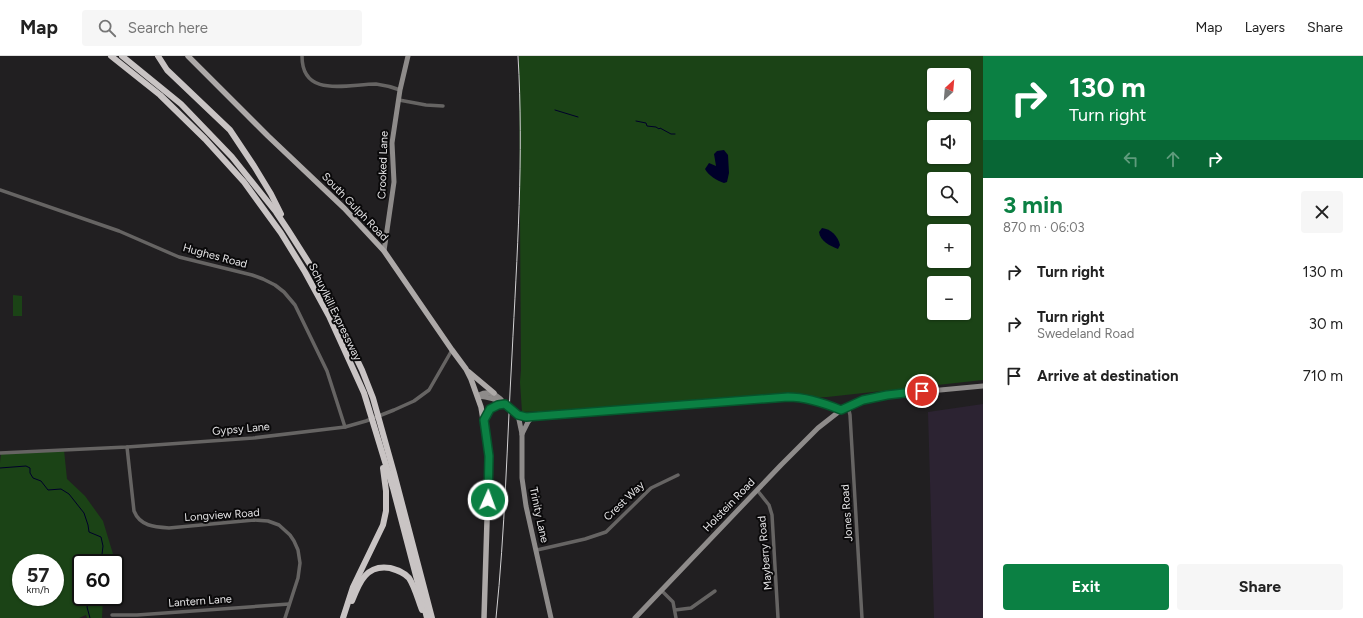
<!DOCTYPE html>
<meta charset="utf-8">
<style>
body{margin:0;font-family:Figtree,sans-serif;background:#f6f6f6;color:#222;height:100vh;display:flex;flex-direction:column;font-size:15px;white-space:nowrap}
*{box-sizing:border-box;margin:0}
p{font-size:13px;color:#767676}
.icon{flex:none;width:22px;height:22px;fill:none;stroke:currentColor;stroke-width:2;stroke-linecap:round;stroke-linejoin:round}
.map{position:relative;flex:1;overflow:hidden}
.details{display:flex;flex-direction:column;background:#fff;width:380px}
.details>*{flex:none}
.top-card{background:#0b8043;color:#fff;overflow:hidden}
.needle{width:26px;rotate:26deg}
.tools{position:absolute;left:927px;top:12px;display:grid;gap:8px}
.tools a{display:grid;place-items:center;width:44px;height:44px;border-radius:4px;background:#fff;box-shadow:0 1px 3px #0004;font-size:20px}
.speed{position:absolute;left:12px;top:498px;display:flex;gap:8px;font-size:20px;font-weight:700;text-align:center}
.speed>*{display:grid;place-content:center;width:52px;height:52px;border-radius:50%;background:#fff;box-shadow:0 1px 3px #0004;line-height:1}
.speed small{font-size:10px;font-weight:400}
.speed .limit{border:2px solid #111;border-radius:6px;background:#fff;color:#111}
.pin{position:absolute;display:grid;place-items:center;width:34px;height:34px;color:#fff;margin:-17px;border:2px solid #fff;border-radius:50%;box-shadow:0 1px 4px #0007}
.me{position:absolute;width:44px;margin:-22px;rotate:2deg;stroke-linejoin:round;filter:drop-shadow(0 0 3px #0008)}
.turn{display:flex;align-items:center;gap:14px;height:84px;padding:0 20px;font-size:18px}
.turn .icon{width:52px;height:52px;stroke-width:2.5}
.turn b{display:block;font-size:28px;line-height:34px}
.lanes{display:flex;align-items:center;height:38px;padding:0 20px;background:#0003;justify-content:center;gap:20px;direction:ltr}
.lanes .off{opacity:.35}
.round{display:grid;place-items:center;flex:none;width:42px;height:42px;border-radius:4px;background:#f6f6f6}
.summary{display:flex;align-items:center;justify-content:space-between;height:68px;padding:0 20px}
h1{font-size:24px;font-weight:700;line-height:30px;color:#0b8043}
.action{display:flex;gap:8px;margin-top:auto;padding:8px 20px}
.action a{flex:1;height:46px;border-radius:4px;background:#0b8043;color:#fff;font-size:16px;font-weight:700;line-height:46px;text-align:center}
.action a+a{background:#f6f6f6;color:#222}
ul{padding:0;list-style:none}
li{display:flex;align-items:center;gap:12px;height:52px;padding:0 20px}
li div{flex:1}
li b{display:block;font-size:15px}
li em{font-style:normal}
header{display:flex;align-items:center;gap:24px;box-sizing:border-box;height:56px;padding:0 20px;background:#fff;border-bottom:1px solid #e0e0e0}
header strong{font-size:19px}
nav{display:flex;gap:22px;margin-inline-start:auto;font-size:14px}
.search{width:280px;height:36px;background:#f6f6f6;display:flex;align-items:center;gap:10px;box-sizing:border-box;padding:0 14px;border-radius:4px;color:#767676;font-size:15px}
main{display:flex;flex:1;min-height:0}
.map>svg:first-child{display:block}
.industrial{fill:#2c2332}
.green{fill:#1b4316;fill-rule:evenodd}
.water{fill:#00002a}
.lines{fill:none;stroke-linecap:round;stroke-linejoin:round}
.stream{stroke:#00002a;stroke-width:1}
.street{stroke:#666463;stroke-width:3.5}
.secondary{stroke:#8e8b8a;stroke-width:5}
.primary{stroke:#ada9a8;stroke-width:5.5}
.highway{stroke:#c9c4c4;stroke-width:6}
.tram{stroke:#d2d1d3;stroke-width:1}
.route-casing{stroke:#07532c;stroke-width:10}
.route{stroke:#0b8043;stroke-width:7}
.labels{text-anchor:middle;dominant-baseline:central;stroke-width:4;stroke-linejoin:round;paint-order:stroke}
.street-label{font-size:11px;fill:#e6e5e7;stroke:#0a090a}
</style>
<header>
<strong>Map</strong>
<div class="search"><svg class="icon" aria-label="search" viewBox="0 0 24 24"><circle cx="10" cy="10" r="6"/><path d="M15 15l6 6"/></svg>Search here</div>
<nav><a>Map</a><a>Layers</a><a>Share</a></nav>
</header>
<main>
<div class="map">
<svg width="983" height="562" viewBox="0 0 983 562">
<rect width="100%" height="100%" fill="#211f21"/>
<polygon class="industrial" points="983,348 983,562 934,562 928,356"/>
<g class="green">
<path d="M519 0H983V324L827 341 522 356 520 326 521 314ZM934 19H964V49H934ZM934 71H964V101H934ZM934 123H964V153H934ZM934 175H964V205H934ZM934 227H964V257H934Z"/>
<polygon points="13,239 22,240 22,260 13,260"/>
<path d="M64 394 67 423 85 440 103 465 113 498 108 507H81V541H103L102 562H87L86 559 79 562H0V407L1 397ZM21 507H55V541H21Z"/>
</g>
<g class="water">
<path d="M724 94 728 99 729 117 727 126 724 127C717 125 708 119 705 113L709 107 716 110 714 98 717 95Z"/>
<path d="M822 172C831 173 838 180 840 189L838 193C830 190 820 185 819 176Z"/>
</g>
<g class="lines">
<g class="stream">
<polyline points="555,54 578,61"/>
<polyline points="636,65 646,67 647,70 656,71 659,73 660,72 671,78 675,78"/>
<polyline points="0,412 26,410 30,412 30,417 33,422 41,425 48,434 61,433 69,438 84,457 88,469 89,476 101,481 103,490 101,507"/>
<polyline points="90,562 87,551 90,541"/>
</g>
<g class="street">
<path d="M302 0C302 43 348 28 376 28 384 29 392 31 400 34"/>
<polyline points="399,44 426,49 443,50"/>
<polyline points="0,134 119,175 179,201 252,219 263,223 275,229 284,236 295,249 327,315 345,371"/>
<polyline points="848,350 850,359 862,562"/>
<path d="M127 391 134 455C140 470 154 471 169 472L254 464 268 465 279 469 290 479 294 485 298 494 300 507 298 522 285 562"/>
<polyline points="0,397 127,391 253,382 345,371 366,365 394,354 414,345 429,334 452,294"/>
<polyline points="757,434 769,449 772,459 778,562"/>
<polyline points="537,494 585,483 606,476 651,432 678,419"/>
<polyline points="661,534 673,546 676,562"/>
<polyline points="675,554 691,552 715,535"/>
<polyline points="112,559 137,559 289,548"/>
</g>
<g class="secondary">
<polyline points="384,195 394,126 392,87 400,34 408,0"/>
<path d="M479 339C489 334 497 338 504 347"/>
<path d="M478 340C487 341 496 343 504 347 512 352 516 360 526 361L783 341C803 341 822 346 841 354"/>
<polyline points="518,359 522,378 522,422 526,450 551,562"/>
<polyline points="522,378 528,366 533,360"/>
<polyline points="635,562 781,409 818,372 841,354 863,344 887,339 983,330"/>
</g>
<g class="primary">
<polyline points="188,0 268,80 344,152 384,195 452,294 466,313 471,323 481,351 489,400 484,562"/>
<polyline points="469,316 494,337"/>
<path d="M484 363C488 353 493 350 505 348"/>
</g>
<g class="highway">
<polyline points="111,0 160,39 205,83 244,126 281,177 305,216 329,260 364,337 393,432 427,562"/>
<polyline points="122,0 181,48 232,101 276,156 288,174 316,218 362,314 373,342 394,417 432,562"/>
<polyline points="158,0 167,14 230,74 254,110 271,138 281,158"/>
<path d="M352 545C359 527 366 508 390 512 397 514 404 516 409 522 415 531 418 544 422 554"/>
<polyline points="343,562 353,531 383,469 386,455 386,435 383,412"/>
</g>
<path class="tram" d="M496 562C505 475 507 387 512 299 517 199 524 100 518 0"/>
</g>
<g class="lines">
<g class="route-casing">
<path id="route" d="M488 444 489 400 484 364 490 353 498 349 505 348 518 359 526 361 788 341C807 341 824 347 841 354L863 344 887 339 922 335"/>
</g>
<use href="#route" class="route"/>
</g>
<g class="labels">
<g class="street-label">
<text transform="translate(383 109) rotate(-88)">Crooked Lane</text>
<text transform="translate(355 151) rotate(46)">South Gulph Road</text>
<text transform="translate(215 200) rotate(15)">Hughes Road</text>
<text transform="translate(335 256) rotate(64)">Schuylkill Expressway</text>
<text transform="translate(241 373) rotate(-5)">Gypsy Lane</text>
<text transform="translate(624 445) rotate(-44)">Crest Way</text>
<text transform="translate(729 449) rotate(-46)">Holstein Road</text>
<text transform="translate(847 457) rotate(-94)">Jones Road</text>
<text transform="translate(222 459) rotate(-4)">Longview Road</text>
<text transform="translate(539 459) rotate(78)">Trinity Lane</text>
<text transform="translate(765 497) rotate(-95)">Mayberry Road</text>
<text transform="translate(200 545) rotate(-4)">Lantern Lane</text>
</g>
</g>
</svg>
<div class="tools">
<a><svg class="needle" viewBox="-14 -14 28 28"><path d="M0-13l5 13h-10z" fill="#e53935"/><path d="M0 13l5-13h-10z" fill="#767676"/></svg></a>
<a><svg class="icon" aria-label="sound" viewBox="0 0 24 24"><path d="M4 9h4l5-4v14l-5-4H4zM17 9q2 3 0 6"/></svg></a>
<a><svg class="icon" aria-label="search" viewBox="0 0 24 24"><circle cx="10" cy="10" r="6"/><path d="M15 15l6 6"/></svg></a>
<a>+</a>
<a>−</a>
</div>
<div class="speed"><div>57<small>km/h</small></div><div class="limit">60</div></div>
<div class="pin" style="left:922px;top:335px;background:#d93025"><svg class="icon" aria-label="arrive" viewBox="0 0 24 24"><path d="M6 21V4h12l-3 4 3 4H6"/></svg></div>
<svg class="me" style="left:488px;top:444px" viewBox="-20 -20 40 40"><circle r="17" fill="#0b8043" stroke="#fff" stroke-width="3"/><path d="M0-11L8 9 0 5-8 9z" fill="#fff"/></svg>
</div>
<section class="details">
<div class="top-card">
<div class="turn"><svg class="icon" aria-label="right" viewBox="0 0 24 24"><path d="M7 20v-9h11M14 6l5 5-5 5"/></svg><div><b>130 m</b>Turn right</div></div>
<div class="lanes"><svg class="icon off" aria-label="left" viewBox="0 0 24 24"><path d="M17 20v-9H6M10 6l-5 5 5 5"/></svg><svg class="icon off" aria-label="ahead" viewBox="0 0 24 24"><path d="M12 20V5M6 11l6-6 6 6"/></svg><svg class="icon" aria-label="right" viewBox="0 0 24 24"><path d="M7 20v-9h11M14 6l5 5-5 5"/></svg></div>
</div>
<div class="summary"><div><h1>3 min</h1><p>870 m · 06:03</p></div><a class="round"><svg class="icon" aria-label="close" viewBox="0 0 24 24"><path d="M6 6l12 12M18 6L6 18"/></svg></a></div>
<ul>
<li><svg class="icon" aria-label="right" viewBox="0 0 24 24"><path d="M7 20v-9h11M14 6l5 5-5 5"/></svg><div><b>Turn right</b></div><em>130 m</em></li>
<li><svg class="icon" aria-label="right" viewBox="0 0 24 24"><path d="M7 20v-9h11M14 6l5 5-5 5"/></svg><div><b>Turn right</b><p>Swedeland Road</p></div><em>30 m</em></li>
<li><svg class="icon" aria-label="arrive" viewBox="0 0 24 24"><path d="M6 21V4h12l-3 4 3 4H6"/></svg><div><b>Arrive at destination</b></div><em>710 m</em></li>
</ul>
<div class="action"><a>Exit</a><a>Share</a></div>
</section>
</main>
